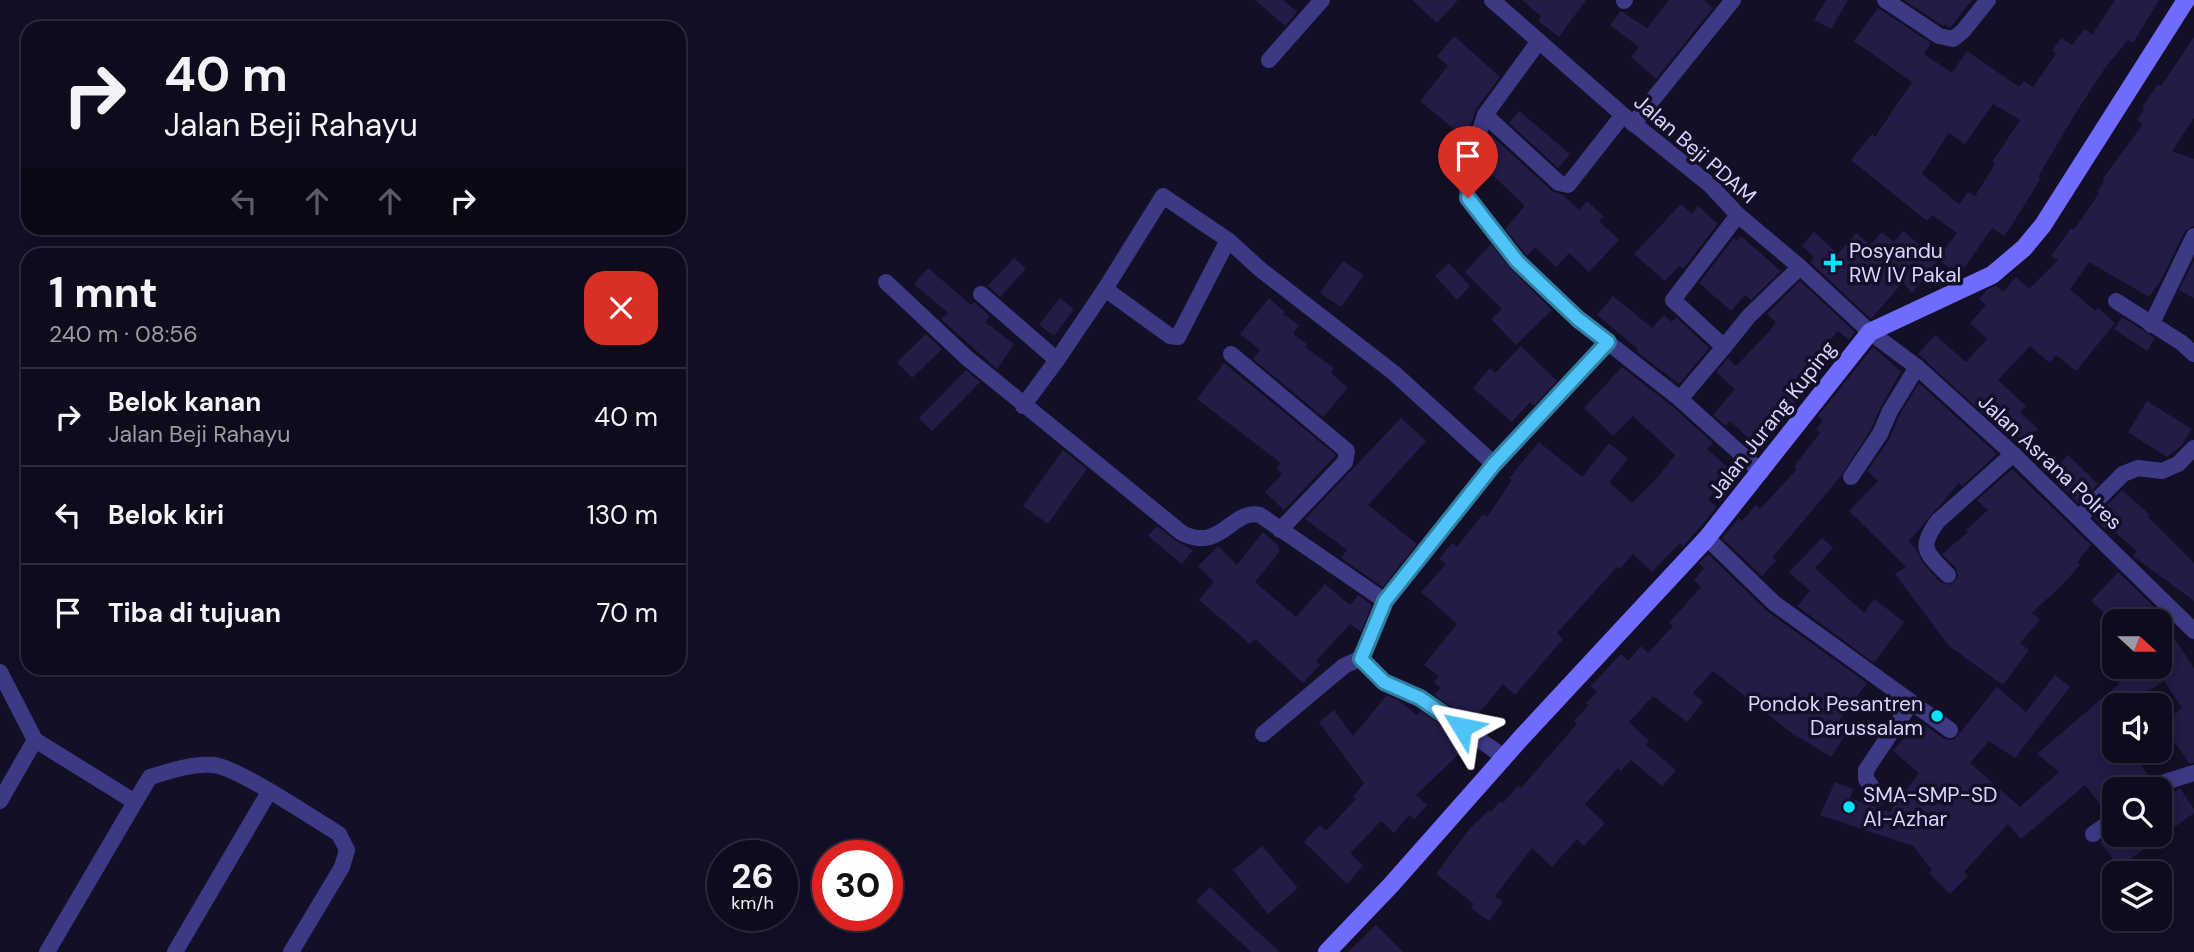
<!DOCTYPE html>
<html lang="id">
<meta charset="utf-8">
<style>
body{margin:0;font-family:"DM Sans",sans-serif;background:#1c1929;color:#f1f3f6;height:100vh;display:flex;flex-direction:column;font-size:26px;white-space:nowrap}
*{box-sizing:border-box;margin:0}
p{font-size:23px;color:#9b9ba3}
.icon{flex:none;width:38px;height:38px;fill:none;stroke:currentColor;stroke-width:2;stroke-linecap:round;stroke-linejoin:round}
.map{position:relative;flex:1;overflow:hidden}
.side{position:absolute;left:21px;top:248px;width:665px;height:427px;display:flex;flex-direction:column;background:#0e0b1c;border-radius:21px;box-shadow:0 4px 18px #0003,0 0 0 2px #2e2b3b}
.side>*{flex:none}
.top-card{position:absolute;left:21px;top:21px;width:665px;height:214px;border-radius:21px;box-shadow:0 4px 18px #0003,0 0 0 2px #2e2b3b;background:#0e0b1c;color:#f1f3f6;overflow:hidden}
.needle{width:46px;rotate:111deg}
.tools{position:absolute;left:2102px;top:609px;display:grid;gap:14px}
.tools a{display:grid;place-items:center;width:70px;height:70px;border-radius:14px;background:#0e0b1c;box-shadow:0 4px 18px #0003,0 0 0 2px #2e2b3b;font-size:35px}
.speed{position:absolute;left:707px;top:840px;display:flex;gap:14px;font-size:35px;font-weight:700;text-align:center}
.speed>*{display:grid;place-content:center;width:91px;height:91px;border-radius:50%;background:#0e0b1c;box-shadow:0 4px 18px #0003,0 0 0 2px #2e2b3b;line-height:1}
.speed small{font-size:18px;font-weight:400}
.speed .limit{border:10px solid #d22;background:#fff;color:#111}
.pin{position:absolute;display:grid;place-items:center;width:60px;height:60px;color:#fff;margin:-72px -30px;border-radius:50% 50% 50% 0;rotate:-45deg;box-shadow:0 0 7px #0007}
.pin .icon{rotate:45deg}
.me{position:absolute;width:77px;margin:-38px;rotate:305deg;stroke-linejoin:round;filter:drop-shadow(0 0 5px #0008)}
.turn{display:flex;align-items:center;gap:24px;height:147px;padding:0 28px;font-size:32px}
.turn .icon{width:91px;height:91px;stroke-width:2.5}
.turn b{display:block;font-size:49px;line-height:60px}
.lanes{display:flex;align-items:center;height:66px;padding:0 28px;background:#0003;justify-content:center;gap:35px;direction:ltr}
.lanes .off{opacity:.35}
.round{display:grid;place-items:center;flex:none;width:74px;height:74px;border-radius:21px;background:#1c1929}
.summary{display:flex;align-items:center;justify-content:space-between;height:119px;padding:0 28px}
h1{font-size:42px;font-weight:700;line-height:52px}
ul{padding:0;list-style:none}
li{display:flex;align-items:center;gap:21px;height:98px;padding:0 28px;border-top:2px solid #2e2b3b}
li div{flex:1}
li b{display:block;font-size:26px}
li em{font-style:normal}
.map>svg:first-child{display:block}
.building{fill:#241b47;fill-rule:evenodd}
.lines{fill:none;stroke-linecap:round;stroke-linejoin:round}
.street{stroke:#3d3a85;stroke-width:16}
.secondary{stroke:#6f6bff;stroke-width:18}
.route-casing{stroke:#337fa1;stroke-width:18}
.route{stroke:#4fc3f7;stroke-width:12}
.poi-dot{fill:#00e5ff;stroke:#130f26;stroke-width:2.5}
.labels{text-anchor:middle;dominant-baseline:central;stroke-width:7;stroke-linejoin:round;paint-order:stroke}
.street-label{font-size:21px;fill:#d9d4ff;stroke:#130f26}
.poi-label{font-size:21px;fill:#d9d4ff;stroke:#130f26;text-anchor:start}
</style>
<div class="map">
<svg width="2194" height="952" viewBox="0 0 2194 952">
<rect width="100%" height="100%" fill="#130f26"/>
<g class="building">
<polygon points="1255,0 1283,0 1297,12 1285,26"/>
<polygon points="1412,0 1458,0 1437,23"/>
<polygon points="1522,0 1586,0 1559,37 1538,21 1541,16"/>
<polygon points="1669,0 1704,0 1713,8 1656,79 1631,57 1639,47 1610,25 1621,11 1647,28"/>
<polygon points="1826,0 1848,0 1831,29 1814,20"/>
<polygon points="1904,0 1972,0 1950,28 1944,24 1943,26"/>
<path d="M2115 0H2159L2133 43 2128 40 2105 68 2075 114 2038 177 2041 178 2015 220 2004 236 1992 228 1959 275 1937 259 1957 233 1932 215 1927 221 1851 160 1872 134 1875 137 1912 82 1854 41 1878 8 1931 43 1924 54 1952 73 1967 51 2019 87 2024 81 2033 87 2056 54 2052 51 2061 38 2072 45 2085 29 2092 35ZM1993 104 2020 120 1992 162 1995 164 1975 196 1968 192 1959 204 1922 174 1949 133 1965 144Z"/>
<polygon points="1454,36 1500,77 1476,109 1466,139 1420,101 1448,66 1437,56"/>
<polygon points="2194,37 2194,118 2172,151 2194,159 2194,226 2185,231 2161,280 2149,297 2089,262 2070,289 2095,311 2098,308 2115,323 2076,371 2056,355 2050,363 2030,346 1998,380 2026,406 2020,412 2038,429 2020,447 1918,354 1935,335 1966,362 1987,339 1970,323 1986,305 1979,299 1988,289 1996,286 2003,292 2016,277 2029,289 2058,260 2051,256 2071,228 2074,230 2099,193 2097,192 2104,181 2102,180 2143,124 2137,120 2144,109 2142,108 2158,84 2161,86"/>
<polygon points="1519,111 1570,154 1558,168 1509,123"/>
<polygon points="1490,134 1552,191 1563,195 1579,210 1587,201 1604,217 1599,221 1619,240 1589,272 1569,253 1556,267 1535,247 1527,256 1505,229 1525,206 1480,163"/>
<polygon points="1681,204 1692,214 1698,206 1718,224 1683,269 1679,266 1665,281 1634,254"/>
<polygon points="1903,231 1938,261 1912,293 1903,282 1871,319 1810,262 1814,257 1802,246 1814,232 1838,254 1856,233 1870,245 1882,232 1894,242"/>
<polygon points="1741,236 1781,271 1751,300 1745,295 1731,311 1699,283 1734,238 1737,241"/>
<polygon points="1491,244 1510,268 1552,310 1516,345 1491,319 1502,309 1465,272"/>
<polygon points="1014,258 1026,269 1000,297 988,286"/>
<polygon points="2194,260 2194,298 2179,290"/>
<polygon points="1343,261 1364,275 1341,307 1320,293"/>
<polygon points="1449,263 1470,286 1457,300 1435,276"/>
<polygon points="928,268 971,305 974,302 990,316 985,322 1014,344 997,369 941,319 948,313 914,284"/>
<polygon points="1800,281 1855,332 1849,340 1838,331 1796,380 1807,390 1773,427 1770,423 1753,442 1730,421 1726,426 1713,415 1735,389 1716,372 1728,358 1736,366 1767,334 1776,322 1767,314"/>
<polygon points="1613,296 1652,328 1664,315 1672,322 1676,317 1709,348 1679,384 1636,351 1638,349 1597,315"/>
<polygon points="1060,298 1074,309 1054,336 1039,325"/>
<polygon points="1269,298 1285,312 1283,314 1299,325 1293,334 1307,344 1305,347 1334,368 1331,373 1348,388 1323,417 1253,359 1260,350 1240,334"/>
<polygon points="2122,317 2155,338 2147,351 2114,329"/>
<polygon points="926,334 942,349 912,378 897,362"/>
<polygon points="1521,346 1557,381 1534,406 1530,402 1512,422 1473,388 1490,368 1495,373"/>
<polygon points="1873,347 1901,372 1881,406 1871,429 1841,476 1772,558 1776,561 1762,576 1722,538 1739,518 1742,521 1756,505 1760,509 1797,469 1794,466 1820,433 1816,429 1823,421 1818,416"/>
<polygon points="1224,363 1336,455 1284,510 1265,492 1282,474 1276,468 1281,463 1197,399"/>
<polygon points="1622,367 1673,407 1713,443 1707,449 1732,471 1708,499 1717,507 1683,547 1680,543 1652,572 1633,554 1620,569 1617,567 1557,633 1563,639 1515,695 1503,684 1472,722 1434,695 1441,688 1434,682 1439,676 1424,665 1457,624 1421,592 1446,564 1439,559 1452,543 1457,547 1483,514 1487,517 1512,480 1509,478 1539,442 1582,477 1609,443 1628,459 1609,482 1632,503 1658,477 1675,455 1633,416 1613,436 1584,408"/>
<polygon points="966,370 980,382 932,431 919,418"/>
<polygon points="1919,383 1997,454 1962,486 1959,483 1909,541 1916,549 1922,562 1940,582 1951,585 1958,577 1956,568 1942,554 1968,532 1966,530 1988,510 1977,500 2012,469 2091,545 2077,562 2080,565 2064,583 2032,613 2040,620 2020,643 2029,650 2003,685 1949,646 1895,574 1906,567 1849,511 1878,481 1867,471 1889,440 1899,416"/>
<polygon points="2147,401 2192,429 2181,446 2167,457 2128,432"/>
<polygon points="1401,418 1426,441 1368,505 1417,544 1383,587 1341,558 1347,550 1305,519"/>
<polygon points="1063,450 1087,469 1048,524 1023,506"/>
<polygon points="2068,455 2098,484 2079,504 2050,475"/>
<polygon points="2122,490 2150,515 2148,517 2194,563 2194,601 2133,556 2137,551 2108,526 2105,529 2094,518"/>
<polygon points="1157,526 1176,541 1193,550 1182,564 1148,536"/>
<polygon points="1263,532 1279,546 1279,552 1255,582 1296,617 1325,584 1350,605 1358,595 1372,605 1361,632 1350,624 1316,661 1320,665 1303,683 1255,639 1250,644 1199,600 1214,582 1198,566 1218,546 1237,565"/>
<polygon points="1822,538 1833,548 1815,568 1864,613 1874,599 1904,622 1874,663 1797,606 1810,591 1789,572"/>
<polygon points="1708,554 1768,612 1867,683 1837,724 1848,730 1831,757 1790,732 1713,671 1693,693 1703,702 1687,722 1653,696 1629,722 1649,741 1646,745 1676,770 1662,786 1631,760 1621,771 1618,768 1585,804 1605,823 1584,846 1577,839 1552,867 1532,848 1495,896 1503,902 1489,921 1471,908 1474,904 1436,874 1470,828 1489,810 1491,812 1500,801 1503,803 1518,786 1521,788 1577,724 1574,721 1589,705 1586,703 1597,692 1591,686 1621,654 1628,661 1641,646 1648,653 1673,626 1669,623 1701,587 1694,580 1704,568 1699,563"/>
<polygon points="2118,572 2175,627 2170,632 2194,668 2194,763 2189,763 2161,723 2182,708 2164,681 2127,705 2114,705 2114,765 2130,752 2151,778 2145,784 2144,789 2114,789 2114,809 2106,812 2085,785 2021,839 2008,824 1964,872 1968,876 1950,894 1929,873 1932,870 1913,846 1820,815 1835,782 1853,789 1850,798 1890,812 1919,773 1893,751 1919,721 1944,739 1954,740 1997,687 2026,712 2055,675 2070,687 2015,758 1989,741 1970,763 2020,807 2059,772 2037,754 2119,684 2110,667 2133,667 2138,675 2150,667 2160,667 2160,621 2113,621 2091,601"/>
<polygon points="1387,695 1398,700 1417,715 1421,711 1466,743 1458,755 1416,795 1427,805 1415,819 1409,815 1394,833 1381,821 1350,853 1363,866 1347,884 1304,842 1320,825 1326,831 1356,799 1353,797 1364,783 1319,722 1334,710 1353,736"/>
<polygon points="2180,788 2194,809 2194,813 2119,867 2100,842 2110,835 2160,835 2160,802"/>
<polygon points="1262,846 1298,888 1268,914 1233,870"/>
<polygon points="1210,887 1246,921 1280,952 1251,952 1196,901"/>
<polygon points="1376,925 1403,952 1348,952"/>
</g>
<g class="lines">
<g class="street">
<polyline points="1492,0 1623,115 1710,185 1738,215 1800,267 1870,332 1917,367 2013,454 2194,631"/>
<polyline points="1885,0 1939,36 1953,39 1963,31 1988,0"/>
<polyline points="1624,1 1625,0"/>
<polyline points="1539,41 1485,115 1465,175 1468,198 1517,261 1578,319 1680,399 1761,472"/>
<polyline points="1269,60 1322,0"/>
<polyline points="1485,115 1559,183 1568,185 1623,115"/>
<polyline points="1633,124 1733,0"/>
<polyline points="1738,215 1673,300 1724,347 1749,316 1800,267"/>
<path d="M886 282 967 358 1182 533C1221 553 1232 508 1260 515L1385 601"/>
<polyline points="1105,289 1163,196 1228,240"/>
<polyline points="981,294 1057,360 1023,406"/>
<polyline points="2116,301 2182,343 2194,354"/>
<polyline points="2151,325 2194,236"/>
<polyline points="1231,354 1347,451 1345,462 1280,530"/>
<polyline points="1057,360 1105,289 1170,336 1178,337 1228,240 1261,270 1394,373 1494,464"/>
<polyline points="1680,399 1724,347"/>
<polyline points="1851,477 1880,434 1890,411 1917,367"/>
<polyline points="2079,518 2123,474 2138,468 2162,471 2178,464 2194,448"/>
<polyline points="1707,538 1774,603 1950,730"/>
<path d="M1948 575C1927 553 1917 549 1938 521L2013 454"/>
<path d="M0 672 35 740 135 802 150 777C170 771 193 763 214 765 239 768 314 819 339 834L347 850 342 867 291 952"/>
<polyline points="1263,734 1344,666 1361,658"/>
<polyline points="1504,757 1420,698 1384,682 1361,658 1385,601 1494,464 1608,342"/>
<polyline points="2154,789 2165,782 2194,773"/>
<polyline points="1879,797 1866,779 1866,770 1911,703"/>
<polyline points="0,801 35,740"/>
<polyline points="2093,834 2114,819"/>
<polyline points="47,952 135,802"/>
<polyline points="175,952 269,792"/>
</g>
<polyline class="secondary" points="1327,952 1391,885 1521,738 1707,538 1870,332 1992,275 2024,248 2043,225 2186,0"/>
</g>
<g class="lines">
<g class="route-casing">
<polyline id="route" points="1462,727 1420,698 1384,682 1361,659 1385,601 1494,464 1608,342 1578,319 1517,261 1468,198"/>
</g>
<use href="#route" class="route"/>
</g>
<g class="poi-dot">
<path d="M1829.5 252.5h7v7h7v7h-7v7h-7v-7h-7v-7h7z"/>
<circle cx="1937" cy="716" r="7"/>
<circle cx="1849" cy="807" r="7"/>
</g>
<g class="labels">
<g class="street-label">
<text transform="translate(1695 149) rotate(41)">Jalan Beji PDAM</text>
<text transform="translate(1772 420) rotate(-52)">Jalan Jurang Kuping</text>
<text transform="translate(2050 462) rotate(43)">Jalan Asrana Polres</text>
</g>
<g class="poi-label">
<text x="1849" y="251">Posyandu<tspan x="1849" dy="24">RW IV Pakal</tspan></text>
<text x="1923" y="704" text-anchor="end">Pondok Pesantren<tspan x="1923" dy="24">Darussalam</tspan></text>
<text x="1863" y="795">SMA-SMP-SD<tspan x="1863" dy="24">Al-Azhar</tspan></text>
</g>
</g>
</svg>
<div class="tools">
<a><svg class="needle" viewBox="-14 -14 28 28"><path d="M0-13l5 13h-10z" fill="#e53935"/><path d="M0 13l5-13h-10z" fill="#9b9ba3"/></svg></a>
<a><svg class="icon" aria-label="sound" viewBox="0 0 24 24"><path d="M4 9h4l5-4v14l-5-4H4zM17 9q2 3 0 6"/></svg></a>
<a><svg class="icon" aria-label="search" viewBox="0 0 24 24"><circle cx="10" cy="10" r="6"/><path d="M15 15l6 6"/></svg></a>
<a><svg class="icon" aria-label="layers" viewBox="0 0 24 24"><path d="M12 4l9 5-9 5-9-5zM3 14l9 5 9-5"/></svg></a>
</div>
<div class="speed"><div>26<small>km/h</small></div><div class="limit">30</div></div>
<div class="pin" style="left:1468px;top:198px;background:#d93025"><svg class="icon" aria-label="arrive" viewBox="0 0 24 24"><path d="M6 21V4h12l-3 4 3 4H6"/></svg></div>
<svg class="me" style="left:1462px;top:727px" viewBox="-20 -20 40 40"><path d="M0-17L14 15 0 8-14 15z" fill="#4fc3f7" stroke="#fff" stroke-width="4"/></svg>
<div class="top-card">
<div class="turn"><svg class="icon" aria-label="right" viewBox="0 0 24 24"><path d="M7 20v-9h11M14 6l5 5-5 5"/></svg><div><b>40 m</b>Jalan Beji Rahayu</div></div>
<div class="lanes"><svg class="icon off" aria-label="left" viewBox="0 0 24 24"><path d="M17 20v-9H6M10 6l-5 5 5 5"/></svg><svg class="icon off" aria-label="ahead" viewBox="0 0 24 24"><path d="M12 20V5M6 11l6-6 6 6"/></svg><svg class="icon off" aria-label="ahead" viewBox="0 0 24 24"><path d="M12 20V5M6 11l6-6 6 6"/></svg><svg class="icon" aria-label="right" viewBox="0 0 24 24"><path d="M7 20v-9h11M14 6l5 5-5 5"/></svg></div>
</div>
<section class="side">
<div class="summary"><div><h1>1 mnt</h1><p>240 m · 08:56</p></div><a class="round" style="background:#d93025;color:#fff"><svg class="icon" aria-label="close" viewBox="0 0 24 24"><path d="M6 6l12 12M18 6L6 18"/></svg></a></div>
<ul>
<li><svg class="icon" aria-label="right" viewBox="0 0 24 24"><path d="M7 20v-9h11M14 6l5 5-5 5"/></svg><div><b>Belok kanan</b><p>Jalan Beji Rahayu</p></div><em>40 m</em></li>
<li><svg class="icon" aria-label="left" viewBox="0 0 24 24"><path d="M17 20v-9H6M10 6l-5 5 5 5"/></svg><div><b>Belok kiri</b></div><em>130 m</em></li>
<li><svg class="icon" aria-label="arrive" viewBox="0 0 24 24"><path d="M6 21V4h12l-3 4 3 4H6"/></svg><div><b>Tiba di tujuan</b></div><em>70 m</em></li>
</ul>
</section>
</div>
